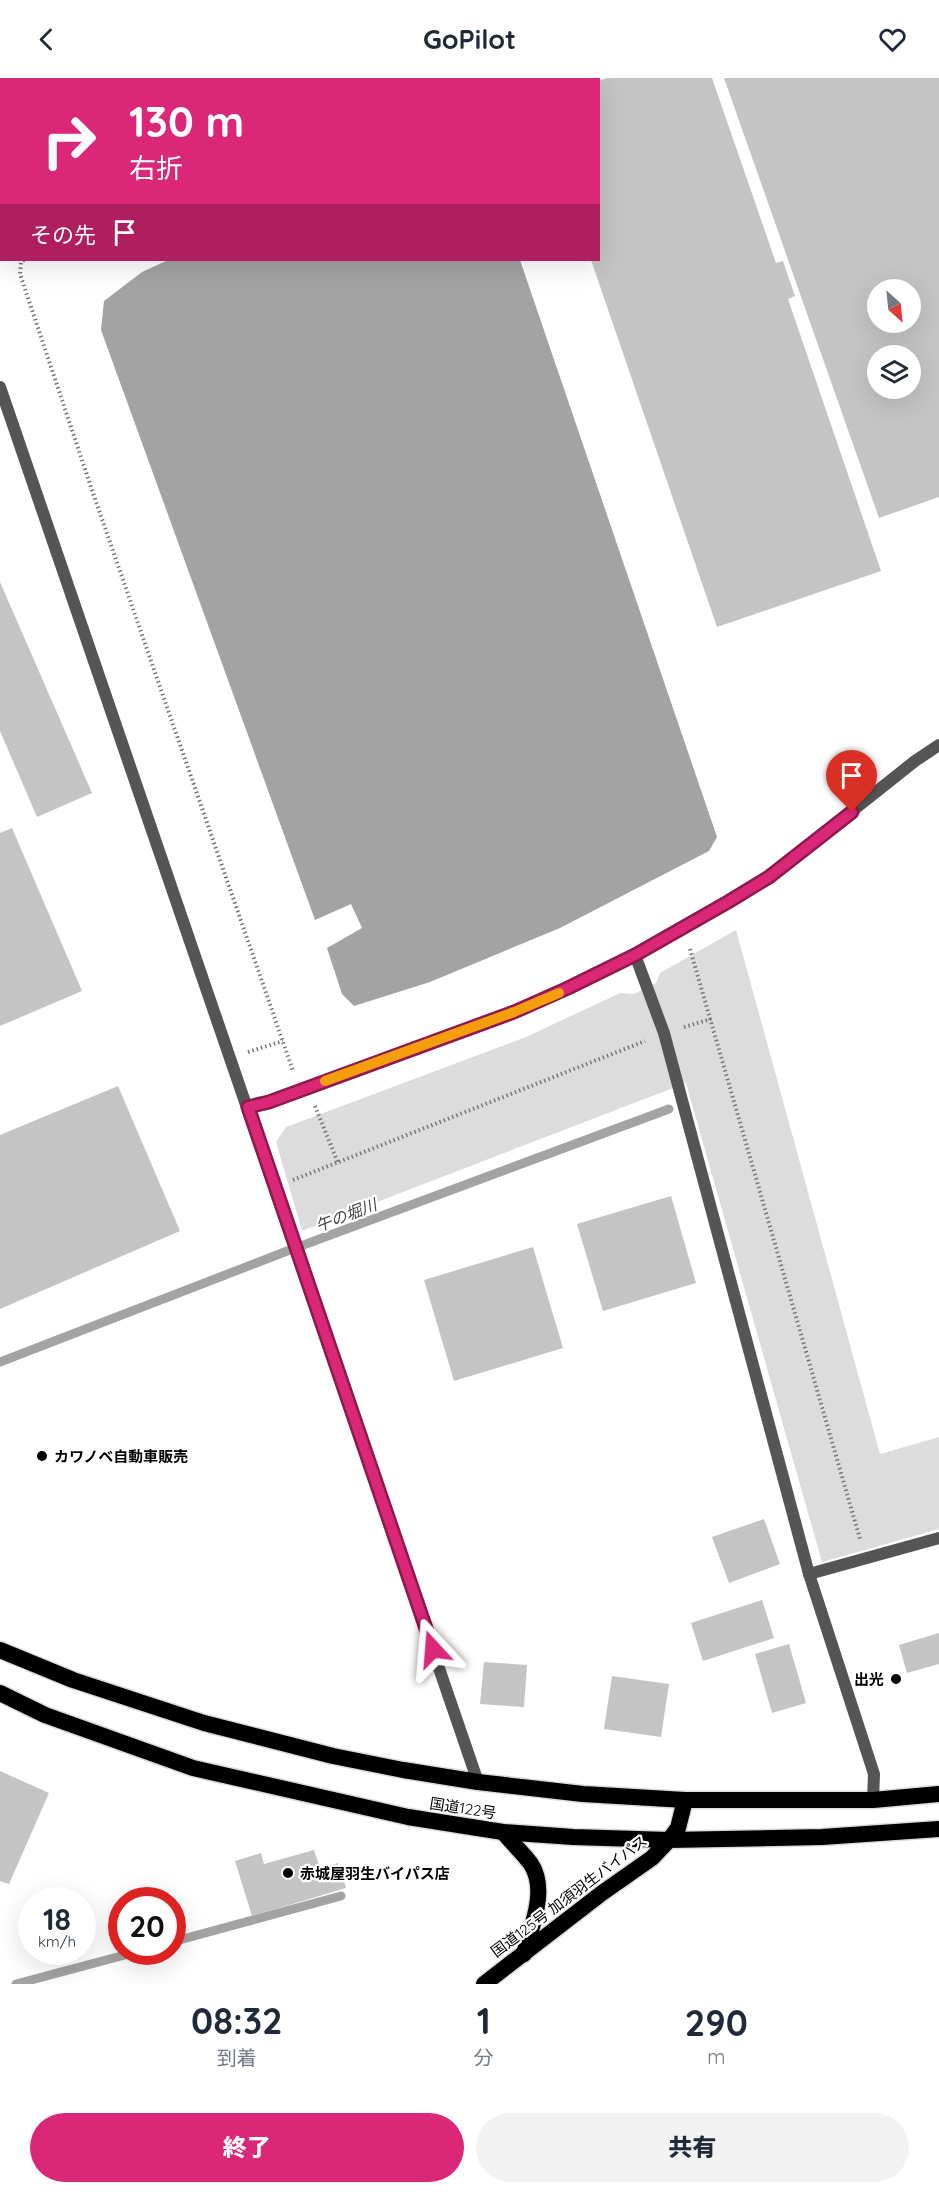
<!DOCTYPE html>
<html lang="ja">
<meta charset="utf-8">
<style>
body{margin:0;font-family:Quicksand,"Noto Sans JP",sans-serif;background:#f2f2f3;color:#1f2937;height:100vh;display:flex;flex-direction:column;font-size:22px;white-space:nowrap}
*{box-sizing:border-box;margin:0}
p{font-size:20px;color:#747a83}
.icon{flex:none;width:33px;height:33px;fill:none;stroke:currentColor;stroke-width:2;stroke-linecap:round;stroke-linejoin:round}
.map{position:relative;height:1906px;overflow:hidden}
.details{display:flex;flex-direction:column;background:#fff;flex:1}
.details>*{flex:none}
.guide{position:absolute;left:0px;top:0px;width:600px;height:183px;box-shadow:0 6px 24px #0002;background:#db2777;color:#fff;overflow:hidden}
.needle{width:39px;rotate:153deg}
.controls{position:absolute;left:867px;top:201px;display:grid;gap:12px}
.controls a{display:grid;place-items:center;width:54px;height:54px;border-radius:50%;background:#fff;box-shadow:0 6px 24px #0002;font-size:30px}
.speed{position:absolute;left:18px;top:1809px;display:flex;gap:12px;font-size:30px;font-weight:700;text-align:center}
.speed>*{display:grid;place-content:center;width:78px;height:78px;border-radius:50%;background:#fff;box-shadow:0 6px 24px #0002;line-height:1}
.speed small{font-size:15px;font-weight:400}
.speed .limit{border:9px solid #d22;background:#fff;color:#111}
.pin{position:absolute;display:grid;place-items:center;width:51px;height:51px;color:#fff;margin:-62px -26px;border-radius:50% 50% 50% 0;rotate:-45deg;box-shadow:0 0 6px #0007}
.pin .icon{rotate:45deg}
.me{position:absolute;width:66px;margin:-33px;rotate:341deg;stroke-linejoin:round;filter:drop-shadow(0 0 4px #0008)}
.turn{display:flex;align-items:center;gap:21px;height:126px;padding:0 30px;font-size:27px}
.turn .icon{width:78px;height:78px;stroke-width:2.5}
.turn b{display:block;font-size:42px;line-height:51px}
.then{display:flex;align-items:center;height:57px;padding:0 30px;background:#0003;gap:12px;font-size:22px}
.eta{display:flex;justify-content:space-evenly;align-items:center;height:102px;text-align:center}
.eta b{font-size:36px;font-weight:800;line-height:42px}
.action{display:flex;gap:12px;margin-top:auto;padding:12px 30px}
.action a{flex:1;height:69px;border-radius:36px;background:#db2777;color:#fff;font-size:24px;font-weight:800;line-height:69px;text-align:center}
.action a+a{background:#f2f2f3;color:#1f2937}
header{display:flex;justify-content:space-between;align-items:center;height:78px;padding:0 30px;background:#fff;font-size:27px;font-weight:800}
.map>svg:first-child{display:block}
.green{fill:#dcdcdc}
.water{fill:#a3a3a3}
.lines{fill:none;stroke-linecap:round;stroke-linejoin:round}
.stream{stroke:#a3a3a3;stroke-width:9}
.building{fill:#c4c4c4;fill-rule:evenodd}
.trunk-casing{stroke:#dbdbdb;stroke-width:19}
.path{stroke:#777;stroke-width:4;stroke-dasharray:1.5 3;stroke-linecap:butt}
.service{stroke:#555;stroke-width:12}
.minor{stroke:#555;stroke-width:12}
.tertiary{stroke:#555;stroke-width:12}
.trunk{stroke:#000;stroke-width:16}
.route-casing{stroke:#8e194d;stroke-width:15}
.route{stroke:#db2777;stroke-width:10}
.slow{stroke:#f59e0b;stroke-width:10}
.poi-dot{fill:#000;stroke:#fff;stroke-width:2}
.labels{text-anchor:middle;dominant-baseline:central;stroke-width:4.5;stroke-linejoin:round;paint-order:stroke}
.poi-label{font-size:15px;font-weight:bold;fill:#000;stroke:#fff;text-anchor:start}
.street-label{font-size:15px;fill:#000;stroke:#fff}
.water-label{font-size:16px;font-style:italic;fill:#444;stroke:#fff}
</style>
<header><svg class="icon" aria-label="back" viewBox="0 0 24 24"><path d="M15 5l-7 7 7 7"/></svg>GoPilot<svg class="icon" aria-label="heart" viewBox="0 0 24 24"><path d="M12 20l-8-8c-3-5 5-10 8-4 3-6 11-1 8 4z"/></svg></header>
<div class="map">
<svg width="939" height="1906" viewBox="0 0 939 1906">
<rect width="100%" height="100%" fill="#fff"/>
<polygon class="green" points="736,852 880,1376 939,1359 939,1451 822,1484 686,1005 302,1153 276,1064 286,1049 526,959 620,915 634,916 656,905 660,895"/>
<polygon class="water" points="168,182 520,182 717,759 709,773 560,850 430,904 354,928 342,916 327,870 362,850 351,826 315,842 101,252 104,223 142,194"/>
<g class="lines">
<g class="stream">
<polyline points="214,2 217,0"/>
<polyline points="0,105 2,105"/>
<polyline points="0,1284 282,1175 669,1031"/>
<polyline points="172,1864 341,1818"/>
<polyline points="16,1906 136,1874"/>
</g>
</g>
<g class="building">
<polygon points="607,0 712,0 776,185 783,183 795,218 788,221 881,493 717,549 591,182 598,182 598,3"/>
<path d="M724 0H939V419L879 440ZM878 212H910V244H878ZM878 278H910V310H878Z"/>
<polygon points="0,504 92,715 37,739 0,653"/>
<polygon points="12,750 82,913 0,948 0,755"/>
<polygon points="118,1008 180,1153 0,1231 0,1057"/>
<polygon points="671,1118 696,1205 603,1233 577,1146"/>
<polygon points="533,1169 563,1270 454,1303 424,1202"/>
<polygon points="764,1441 780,1486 729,1505 712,1459"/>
<polygon points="762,1522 774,1560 703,1583 691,1545"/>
<polygon points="939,1555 939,1586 907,1595 899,1567"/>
<polygon points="789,1566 806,1625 772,1635 755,1576"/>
<polygon points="484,1584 527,1587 524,1629 480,1626"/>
<polygon points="612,1598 669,1606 661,1659 604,1651"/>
<polygon points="0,1693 49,1715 9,1806 0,1803"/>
<polygon points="314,1772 320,1790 338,1785 346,1810 252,1838 235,1783 261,1775 264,1786"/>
</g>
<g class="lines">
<g class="trunk-casing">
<g id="trunk">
<polyline points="0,1572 73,1602 204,1645 333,1678 403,1692 478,1704 583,1716 685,1722 873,1722 939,1716"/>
<polyline points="0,1615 45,1637 193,1690 408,1739 503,1754 573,1759 669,1762 822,1759 939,1751"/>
<path d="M503 1754C512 1765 523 1775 531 1786 548 1812 531 1850 524 1876"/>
<polyline points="484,1906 602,1815 652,1780 669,1762 678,1750 685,1722"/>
</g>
</g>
<g class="path">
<polyline points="391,2 394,0"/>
<polyline points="24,182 21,184 20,196 95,421 293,993"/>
<polyline points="690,871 860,1461"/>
<polyline points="684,949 711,941"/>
<polyline points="248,974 283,963"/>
<polyline points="315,1028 338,1085"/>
<polyline points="293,1102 645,963"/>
</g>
<g class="service">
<polyline points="0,309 478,1704"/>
<polyline points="635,877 664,955 809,1496 874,1696 873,1722"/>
<polyline points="809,1496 939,1460"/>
</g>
<g class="minor">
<polyline points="265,2 268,0"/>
<polyline points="0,130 2,130"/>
</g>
<polyline class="tertiary" points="248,1029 269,1024 514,934 569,910 635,877 728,824 769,799 915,683 939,667"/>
<use href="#trunk" class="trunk"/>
</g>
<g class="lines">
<g class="route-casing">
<polyline id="route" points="433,1571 248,1029 269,1024 514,934 568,910 635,877 728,824 769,799 852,734"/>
</g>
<use href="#route" class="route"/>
<polyline class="slow" points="325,1003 514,934 559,915"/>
</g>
<g class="poi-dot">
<circle cx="42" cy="1378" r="6"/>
<circle cx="896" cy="1601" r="6"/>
<circle cx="288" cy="1795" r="6"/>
</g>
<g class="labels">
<g class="poi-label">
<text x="54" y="1378">カワノベ自動車販売</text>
<text x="884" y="1601" text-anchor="end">出光</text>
<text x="300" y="1795">赤城屋羽生バイパス店</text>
</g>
<g class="street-label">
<text transform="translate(463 1730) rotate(9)">国道122号</text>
<text transform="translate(569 1818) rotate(-37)">国道125号 加須羽生バイパス</text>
</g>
<g class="water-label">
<text transform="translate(346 1137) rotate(-21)">午の堀川</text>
</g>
</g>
</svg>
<div class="controls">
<a><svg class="needle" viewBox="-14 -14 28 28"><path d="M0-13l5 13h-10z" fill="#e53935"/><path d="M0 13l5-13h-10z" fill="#747a83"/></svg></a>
<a><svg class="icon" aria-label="layers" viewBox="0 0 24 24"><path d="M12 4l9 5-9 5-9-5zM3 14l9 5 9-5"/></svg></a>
</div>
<div class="speed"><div>18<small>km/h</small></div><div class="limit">20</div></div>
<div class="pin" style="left:852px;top:734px;background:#d93025"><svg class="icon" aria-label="arrive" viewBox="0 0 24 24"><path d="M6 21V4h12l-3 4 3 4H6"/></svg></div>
<svg class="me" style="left:433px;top:1571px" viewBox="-20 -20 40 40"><path d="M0-17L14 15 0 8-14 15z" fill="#db2777" stroke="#fff" stroke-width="4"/></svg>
<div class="guide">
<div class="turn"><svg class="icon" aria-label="right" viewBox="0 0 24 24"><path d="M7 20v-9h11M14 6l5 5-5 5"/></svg><div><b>130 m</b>右折</div></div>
<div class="then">その先<svg class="icon" aria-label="arrive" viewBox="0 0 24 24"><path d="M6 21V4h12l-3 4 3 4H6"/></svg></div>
</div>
</div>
<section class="details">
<div class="eta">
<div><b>08:32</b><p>到着</p></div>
<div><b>1</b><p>分</p></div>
<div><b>290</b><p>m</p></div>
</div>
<div class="action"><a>終了</a><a>共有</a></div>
</section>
